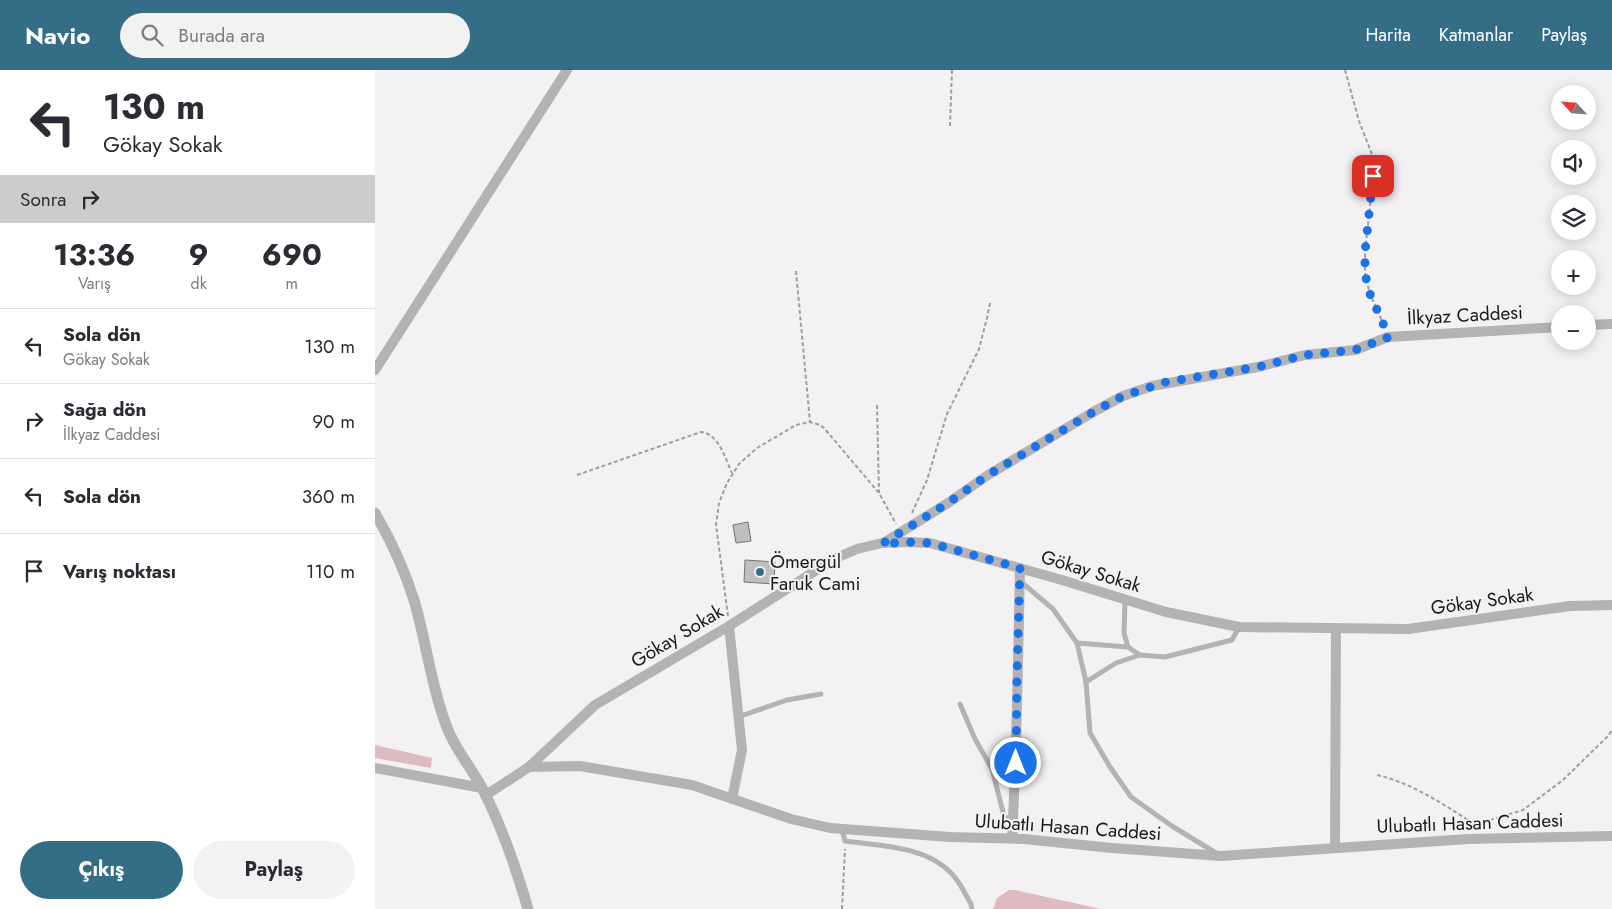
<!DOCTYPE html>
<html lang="tr">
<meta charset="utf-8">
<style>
body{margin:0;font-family:Jost,sans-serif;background:#f2f2f3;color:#2b2b33;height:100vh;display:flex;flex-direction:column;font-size:19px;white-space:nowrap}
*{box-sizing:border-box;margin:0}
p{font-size:16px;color:#7c7c81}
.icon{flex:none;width:28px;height:28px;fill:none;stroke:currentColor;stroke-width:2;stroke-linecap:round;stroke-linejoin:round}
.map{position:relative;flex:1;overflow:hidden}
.details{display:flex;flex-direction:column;background:#fff;width:375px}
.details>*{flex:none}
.guide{background:#fff;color:#2b2b33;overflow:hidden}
.needle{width:32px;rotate:296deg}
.controls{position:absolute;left:1176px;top:15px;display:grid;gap:10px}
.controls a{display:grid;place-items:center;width:45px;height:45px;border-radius:50%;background:#fff;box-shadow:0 2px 12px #0003;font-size:25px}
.pin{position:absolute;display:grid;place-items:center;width:42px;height:42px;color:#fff;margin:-21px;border-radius:10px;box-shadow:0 2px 8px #0006}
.me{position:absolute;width:55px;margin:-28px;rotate:0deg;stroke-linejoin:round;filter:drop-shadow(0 0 4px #0008)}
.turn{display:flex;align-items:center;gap:18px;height:105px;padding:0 20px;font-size:22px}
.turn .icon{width:65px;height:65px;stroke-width:2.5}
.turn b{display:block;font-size:35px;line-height:42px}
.then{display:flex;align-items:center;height:48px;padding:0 20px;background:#0003;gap:10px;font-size:19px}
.eta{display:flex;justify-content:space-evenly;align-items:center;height:85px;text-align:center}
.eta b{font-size:30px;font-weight:700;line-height:35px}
.cta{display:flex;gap:10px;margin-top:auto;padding:10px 20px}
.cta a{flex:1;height:58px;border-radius:30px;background:#336e86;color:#fff;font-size:20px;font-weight:700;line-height:58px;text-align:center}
.cta a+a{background:#f2f2f3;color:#2b2b33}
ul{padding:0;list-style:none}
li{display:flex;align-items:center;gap:15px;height:75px;padding:0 20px;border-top:1px solid #e1e1e2}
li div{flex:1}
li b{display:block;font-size:19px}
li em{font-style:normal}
header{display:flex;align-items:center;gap:30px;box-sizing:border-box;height:70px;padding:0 25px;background:#336e86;color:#fff}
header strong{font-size:24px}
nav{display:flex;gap:28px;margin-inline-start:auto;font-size:18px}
.search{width:350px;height:45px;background:#f2f2f3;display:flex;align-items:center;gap:12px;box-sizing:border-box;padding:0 18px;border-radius:28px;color:#7c7c81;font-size:19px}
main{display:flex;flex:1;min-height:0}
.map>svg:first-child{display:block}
.green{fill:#ddbbc1}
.building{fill:#bfbec1;stroke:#757376}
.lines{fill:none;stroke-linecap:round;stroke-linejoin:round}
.path{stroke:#9f9d9f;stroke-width:2;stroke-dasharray:4 2.5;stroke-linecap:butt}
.service{stroke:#b4b2b3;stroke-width:5}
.minor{stroke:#b4b2b3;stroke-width:10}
.tertiary{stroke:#b4b2b3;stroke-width:11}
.route{stroke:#1a73e8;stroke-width:9;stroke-dasharray:0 16.2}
.poi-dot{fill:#336e86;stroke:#f4f1f4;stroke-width:2}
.labels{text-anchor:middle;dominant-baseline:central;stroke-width:4;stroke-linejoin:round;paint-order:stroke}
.street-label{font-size:19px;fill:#1a191a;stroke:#f4f1f4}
.poi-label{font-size:19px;fill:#1a191a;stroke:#f4f1f4;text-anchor:start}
</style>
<header>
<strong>Navio</strong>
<div class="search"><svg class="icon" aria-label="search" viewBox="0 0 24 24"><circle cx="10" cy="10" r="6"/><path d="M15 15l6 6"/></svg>Burada ara</div>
<nav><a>Harita</a><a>Katmanlar</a><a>Paylaş</a></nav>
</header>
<main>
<section class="details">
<div class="guide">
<div class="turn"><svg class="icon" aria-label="left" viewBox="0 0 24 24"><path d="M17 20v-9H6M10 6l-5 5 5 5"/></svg><div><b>130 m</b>Gökay Sokak</div></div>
<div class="then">Sonra<svg class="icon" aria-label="right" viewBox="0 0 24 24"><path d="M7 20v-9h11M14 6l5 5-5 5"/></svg></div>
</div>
<div class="eta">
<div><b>13:36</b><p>Varış</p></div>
<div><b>9</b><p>dk</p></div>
<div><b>690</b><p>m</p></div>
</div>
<ul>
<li><svg class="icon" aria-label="left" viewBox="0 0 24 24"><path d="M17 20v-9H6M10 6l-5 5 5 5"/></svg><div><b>Sola dön</b><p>Gökay Sokak</p></div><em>130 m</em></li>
<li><svg class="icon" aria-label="right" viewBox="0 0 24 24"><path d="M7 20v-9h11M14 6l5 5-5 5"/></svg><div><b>Sağa dön</b><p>İlkyaz Caddesi</p></div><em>90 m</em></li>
<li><svg class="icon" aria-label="left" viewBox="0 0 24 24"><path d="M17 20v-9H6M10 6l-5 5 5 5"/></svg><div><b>Sola dön</b></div><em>360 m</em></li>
<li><svg class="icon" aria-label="arrive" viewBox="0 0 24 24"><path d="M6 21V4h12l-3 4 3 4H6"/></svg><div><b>Varış noktası</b></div><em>110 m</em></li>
</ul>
<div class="cta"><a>Çıkış</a><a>Paylaş</a></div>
</section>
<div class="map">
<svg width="1237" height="839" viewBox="0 0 1237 839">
<rect width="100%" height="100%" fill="#f4f1f4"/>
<g class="green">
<polygon points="0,675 57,688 56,698 0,688"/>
<polygon points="634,820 640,820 726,839 618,839 622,828"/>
</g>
<g class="building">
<polygon points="373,452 376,471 361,473 358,455"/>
<polygon points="370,490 400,492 399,514 369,512"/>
</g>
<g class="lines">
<g class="path">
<polyline points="970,0 984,51 998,87 995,136 990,182 990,203 995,224 1010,258"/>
<polyline points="575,56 577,0"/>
<polyline points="421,201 435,352"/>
<polyline points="502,335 504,423"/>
<path d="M202 405 326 362C344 364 350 388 357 403"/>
<polyline points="537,443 552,410 572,344 604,279 612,248 615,233"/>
<polyline points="353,546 341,455 344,433 352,413 364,394 382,378 421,355 435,352 445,355 449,358 504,423 521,454"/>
<path d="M1002 705C1041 714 1073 738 1106 758"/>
<polyline points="1106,759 1112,751 1148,740 1188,710 1233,666 1237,660"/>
<polyline points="467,839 470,779"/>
</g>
<g class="service">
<polyline points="645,511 678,539 702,573 711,612 715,663 735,697 756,727 797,756 841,783"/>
<polyline points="750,530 749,563 753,577 765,585 790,587 857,570 864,557"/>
<polyline points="702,573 753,577"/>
<polyline points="711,612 741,593 765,585"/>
<polyline points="585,634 600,669 617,699 629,746 638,752"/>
<polyline points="363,647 412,630 446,624"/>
<path d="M467 760 470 771C506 776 551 776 577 804 585 812 590 824 596 834L597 839"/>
</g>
<g class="minor">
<polyline points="1212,255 1237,254"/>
<polyline points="0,300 192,0"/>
<polyline points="510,472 573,433 613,405 720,341 748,326 777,316 883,297 930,285 980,280 1013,267 1185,257"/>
<polyline points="354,556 367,680 357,729"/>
<polyline points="154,697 205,696 317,715 416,749 455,758 575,767 649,769 737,778 846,786 1093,769 1237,766"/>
<polyline points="0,698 107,718"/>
<polyline points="111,725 154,697 220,635 354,556 459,489 482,479 507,473 532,472 555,473 687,510 791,542 864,557 1033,559 1195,536 1237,535"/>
<path d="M637 768C642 678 643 588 645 498"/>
<polyline points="960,777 961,559"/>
</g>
<path class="tertiary" d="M0 443C16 470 29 499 39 530 51 570 56 616 71 655 79 678 96 697 107 718 127 756 141 798 153 839"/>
</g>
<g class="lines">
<polyline class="route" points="641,693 642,606 645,498 555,473 532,472 507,474 573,433 613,405 720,341 748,326 791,312 883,297 930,285 980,280 1014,267 995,224 990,204 990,182 998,106"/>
</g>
<circle class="poi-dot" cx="385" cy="502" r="5"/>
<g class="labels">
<g class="street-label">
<text transform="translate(1090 245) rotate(-3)">İlkyaz Caddesi</text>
<text transform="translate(716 501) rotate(17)">Gökay Sokak</text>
<text transform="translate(1107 531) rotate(-8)">Gökay Sokak</text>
<text transform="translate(302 566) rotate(-31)">Gökay Sokak</text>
<text transform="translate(1095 753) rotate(-2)">Ulubatlı Hasan Caddesi</text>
<text transform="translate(693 757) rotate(4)">Ulubatlı Hasan Caddesi</text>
</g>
<g class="poi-label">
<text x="395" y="491">Ömergül<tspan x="395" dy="22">Faruk Cami</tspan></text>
</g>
</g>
</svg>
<div class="controls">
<a><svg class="needle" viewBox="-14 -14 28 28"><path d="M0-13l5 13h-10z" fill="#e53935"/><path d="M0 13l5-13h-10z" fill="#7c7c81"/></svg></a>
<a><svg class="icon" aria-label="sound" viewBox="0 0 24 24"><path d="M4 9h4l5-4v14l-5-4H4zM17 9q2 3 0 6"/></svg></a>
<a><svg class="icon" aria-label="layers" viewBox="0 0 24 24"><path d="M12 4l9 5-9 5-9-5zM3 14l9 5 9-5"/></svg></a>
<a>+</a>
<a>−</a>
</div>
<div class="pin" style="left:998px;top:106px;background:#d93025"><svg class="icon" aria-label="arrive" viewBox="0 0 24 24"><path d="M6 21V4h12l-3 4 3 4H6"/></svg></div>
<svg class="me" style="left:641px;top:693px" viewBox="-20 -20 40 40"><circle r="17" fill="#1a73e8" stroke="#fff" stroke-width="3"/><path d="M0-11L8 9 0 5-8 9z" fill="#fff"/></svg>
</div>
</main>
